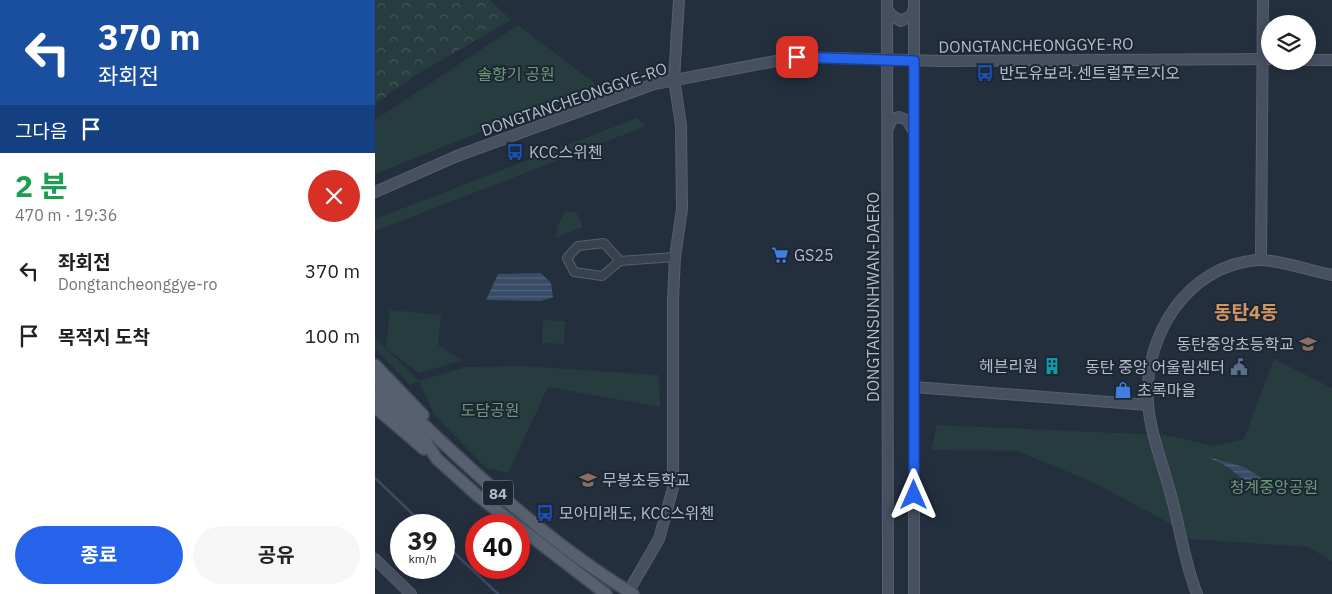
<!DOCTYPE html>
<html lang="ko">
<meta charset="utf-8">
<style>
body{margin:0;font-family:"IBM Plex Sans","Noto Sans KR",sans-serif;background:#f6f6f6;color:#202124;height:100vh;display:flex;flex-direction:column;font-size:19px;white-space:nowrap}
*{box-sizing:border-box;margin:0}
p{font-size:16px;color:#757577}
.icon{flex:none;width:28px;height:28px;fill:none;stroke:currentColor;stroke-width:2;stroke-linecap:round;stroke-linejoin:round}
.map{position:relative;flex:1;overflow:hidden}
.side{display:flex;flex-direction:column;background:#fff;width:375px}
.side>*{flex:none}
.top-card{background:#1a4fa0;color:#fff;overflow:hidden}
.buttons{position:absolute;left:886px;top:15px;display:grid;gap:10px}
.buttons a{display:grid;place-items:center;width:55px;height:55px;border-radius:50%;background:#fff;box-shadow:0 2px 8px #0003;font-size:25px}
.speed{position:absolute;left:15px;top:514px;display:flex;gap:10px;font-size:25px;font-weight:700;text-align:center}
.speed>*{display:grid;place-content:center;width:65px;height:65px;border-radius:50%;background:#fff;box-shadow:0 2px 8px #0003;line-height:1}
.speed small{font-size:12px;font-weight:400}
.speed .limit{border:8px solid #d22;background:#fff;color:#111}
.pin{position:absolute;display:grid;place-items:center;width:42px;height:42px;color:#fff;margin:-21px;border-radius:10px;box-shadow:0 2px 8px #0006}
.me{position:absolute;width:55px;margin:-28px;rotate:0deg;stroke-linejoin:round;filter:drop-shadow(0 0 4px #0008)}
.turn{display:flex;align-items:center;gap:18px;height:105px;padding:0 15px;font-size:22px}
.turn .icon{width:65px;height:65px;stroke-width:2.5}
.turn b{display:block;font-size:35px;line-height:42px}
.then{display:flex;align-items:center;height:48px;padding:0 15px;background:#0003;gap:10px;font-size:19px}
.round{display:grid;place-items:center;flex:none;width:52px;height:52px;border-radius:26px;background:#f6f6f6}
.overview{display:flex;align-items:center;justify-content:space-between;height:85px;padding:0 15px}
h1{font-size:30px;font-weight:700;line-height:38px;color:#1e9e55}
.action{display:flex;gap:10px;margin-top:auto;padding:10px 15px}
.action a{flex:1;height:58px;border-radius:30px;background:#2563eb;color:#fff;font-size:20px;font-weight:700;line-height:58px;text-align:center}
.action a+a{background:#f6f6f6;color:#202124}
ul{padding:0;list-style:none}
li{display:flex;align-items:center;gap:15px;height:65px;padding:0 15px}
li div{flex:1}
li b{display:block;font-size:19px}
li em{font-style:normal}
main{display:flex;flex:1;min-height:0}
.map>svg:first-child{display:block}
.forest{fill:url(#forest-crowns)}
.green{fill:#263c3f}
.water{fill:url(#water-rules)}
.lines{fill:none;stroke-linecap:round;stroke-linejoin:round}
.stream{stroke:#394c67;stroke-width:2.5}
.street-casing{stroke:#565f6c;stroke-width:10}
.secondary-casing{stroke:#565f6c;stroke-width:12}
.primary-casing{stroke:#414a57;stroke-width:14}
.street{stroke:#38414e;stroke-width:8}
.secondary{stroke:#465061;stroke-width:10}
.primary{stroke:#56606e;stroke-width:11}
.route-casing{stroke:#184099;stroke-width:12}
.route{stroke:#2563eb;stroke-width:9}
.labels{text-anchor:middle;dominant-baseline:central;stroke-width:4;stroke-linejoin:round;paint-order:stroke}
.shield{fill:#1d2633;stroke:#878f9c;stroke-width:1}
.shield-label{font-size:15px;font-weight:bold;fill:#b4bcc9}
.street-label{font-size:16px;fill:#b4bcc9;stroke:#1d2633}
.poi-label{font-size:16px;fill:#b4bcc9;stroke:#1d2633;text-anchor:start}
.park-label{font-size:16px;fill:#6b9a76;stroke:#1d2633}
.quarter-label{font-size:19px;font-weight:bold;fill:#d59563;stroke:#1d2633}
</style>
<main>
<section class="side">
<div class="top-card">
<div class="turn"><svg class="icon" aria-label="left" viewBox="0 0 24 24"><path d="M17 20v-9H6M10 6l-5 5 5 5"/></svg><div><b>370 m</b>좌회전</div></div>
<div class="then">그다음<svg class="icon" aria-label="arrive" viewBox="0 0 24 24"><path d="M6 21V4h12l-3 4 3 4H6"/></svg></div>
</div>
<div class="overview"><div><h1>2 분</h1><p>470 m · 19:36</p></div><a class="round" style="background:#d93025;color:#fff"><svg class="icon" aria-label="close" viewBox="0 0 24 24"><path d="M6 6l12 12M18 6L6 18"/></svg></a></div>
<ul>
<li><svg class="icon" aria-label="left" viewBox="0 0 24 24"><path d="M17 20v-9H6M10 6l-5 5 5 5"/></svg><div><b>좌회전</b><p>Dongtancheonggye-ro</p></div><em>370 m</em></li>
<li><svg class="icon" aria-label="arrive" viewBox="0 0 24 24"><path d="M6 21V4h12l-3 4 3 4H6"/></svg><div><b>목적지 도착</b></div><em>100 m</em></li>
</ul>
<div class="action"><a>종료</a><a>공유</a></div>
</section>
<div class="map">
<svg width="957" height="594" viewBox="0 0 957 594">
<defs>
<pattern id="forest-crowns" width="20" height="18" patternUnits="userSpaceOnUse" patternTransform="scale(1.25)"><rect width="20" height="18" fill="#263c3f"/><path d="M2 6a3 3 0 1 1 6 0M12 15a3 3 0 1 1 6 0" fill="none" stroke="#435659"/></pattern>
<pattern id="water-rules" width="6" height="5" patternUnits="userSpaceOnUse" patternTransform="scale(1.25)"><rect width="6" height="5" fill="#394c67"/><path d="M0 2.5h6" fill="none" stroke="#53647b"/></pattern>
</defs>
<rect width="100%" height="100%" fill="#242f3e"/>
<polygon class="forest" points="0,0 115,0 136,20 44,73 0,104"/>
<g class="green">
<polygon points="143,25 222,85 0,174 0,120"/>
<polygon points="262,118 271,126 0,231 0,219"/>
<polygon points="190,212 201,212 208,227 180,238 183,225"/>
<polygon points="15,310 66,315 63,345 87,360 44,373 11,348"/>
<polygon points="168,320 190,321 189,344 167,343"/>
<polygon points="0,338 44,381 91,367 147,366 284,375 285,407 173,387 133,473 111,468 59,414 44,381 35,385 0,349"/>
<polygon points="899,359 957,388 957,562 934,547 813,539 791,521 715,481 642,451 556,450 562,425 790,435 840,446 869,439"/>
</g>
<g class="water">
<polygon points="166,273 176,283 178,297 166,301 111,300 123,274"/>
<polygon points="833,457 869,467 909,492 871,482 853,467"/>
</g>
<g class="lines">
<g class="stream">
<polyline points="0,478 49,525"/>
<polyline points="69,543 123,594"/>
</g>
<g class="street-casing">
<polyline id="street" points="245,261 227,276 199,272 192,258 203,246 229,243 245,261 300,257"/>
</g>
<g class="secondary-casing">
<g id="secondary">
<polyline points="512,0 513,594"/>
<polyline points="512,8 516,15 526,21 537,15 538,10"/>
<polyline points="932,60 957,60"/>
<polyline points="513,128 517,119 524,117 532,120 538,130"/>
<polyline points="0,192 82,156 279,84 422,57 567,61 895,59"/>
<polyline points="886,260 888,0"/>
<polyline points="539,387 773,405"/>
<polyline points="0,559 36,594"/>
<polyline points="252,594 284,539 298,488 298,300 300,257 307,209 306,125 299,79 304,0"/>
<polyline points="539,594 539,0"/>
<path d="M822 594C810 564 806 534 798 503 790 470 776 437 773 404 768 336 812 265 883 260 901 259 937 271 957 275"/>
</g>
</g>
<g class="primary-casing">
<g id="primary">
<polyline points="0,365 48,415"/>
<path d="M0 379C81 455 162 536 258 594"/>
<polyline points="0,393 50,441 62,459 103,496 141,525"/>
<polyline points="0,407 49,449"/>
<polyline points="144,527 231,594"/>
</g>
</g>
<use href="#street" class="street"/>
<use href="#secondary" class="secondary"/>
<use href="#primary" class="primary"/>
</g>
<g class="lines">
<g class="route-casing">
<polyline id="route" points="422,57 539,61 539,495"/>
</g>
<use href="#route" class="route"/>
</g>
<defs>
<g id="bus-bare" transform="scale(1.35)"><path d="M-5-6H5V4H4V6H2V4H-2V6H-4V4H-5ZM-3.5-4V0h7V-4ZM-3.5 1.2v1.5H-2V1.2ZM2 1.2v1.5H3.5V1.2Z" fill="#1a4fb4" stroke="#1d2633" stroke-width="2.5" paint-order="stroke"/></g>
<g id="supermarket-bare" transform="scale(1.35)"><path d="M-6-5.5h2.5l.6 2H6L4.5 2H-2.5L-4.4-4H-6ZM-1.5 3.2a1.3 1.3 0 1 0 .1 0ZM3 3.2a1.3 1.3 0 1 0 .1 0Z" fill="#3f7fe0" stroke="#1d2633" stroke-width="2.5" paint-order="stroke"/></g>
<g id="school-bare" transform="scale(1.35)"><path d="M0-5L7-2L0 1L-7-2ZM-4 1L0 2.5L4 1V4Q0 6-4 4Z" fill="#8d6e63" stroke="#1d2633" stroke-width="2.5" paint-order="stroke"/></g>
<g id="building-bare" transform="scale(1.35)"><path d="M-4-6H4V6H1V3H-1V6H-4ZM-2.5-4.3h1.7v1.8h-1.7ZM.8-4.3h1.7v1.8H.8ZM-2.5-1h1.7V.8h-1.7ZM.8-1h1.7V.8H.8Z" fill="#0f9aa8" stroke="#1d2633" stroke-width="2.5" paint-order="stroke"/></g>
<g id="civic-bare" transform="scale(1.35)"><path d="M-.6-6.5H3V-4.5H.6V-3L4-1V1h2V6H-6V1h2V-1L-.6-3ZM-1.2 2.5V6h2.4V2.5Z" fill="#5c6f8a" stroke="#1d2633" stroke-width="2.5" paint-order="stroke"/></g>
<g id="shop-bare" transform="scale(1.35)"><path d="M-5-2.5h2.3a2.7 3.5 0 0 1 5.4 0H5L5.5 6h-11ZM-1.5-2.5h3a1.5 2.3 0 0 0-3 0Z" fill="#3f7fe0" stroke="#1d2633" stroke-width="2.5" paint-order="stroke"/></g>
</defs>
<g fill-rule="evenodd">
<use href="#bus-bare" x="610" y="73"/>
<use href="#bus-bare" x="140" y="152"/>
<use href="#supermarket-bare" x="405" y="255"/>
<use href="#school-bare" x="933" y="344"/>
<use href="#building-bare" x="677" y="366"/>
<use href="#civic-bare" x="864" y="367"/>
<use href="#shop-bare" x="748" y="390"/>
<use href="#school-bare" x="213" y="480"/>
<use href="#bus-bare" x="170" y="513"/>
</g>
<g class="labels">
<rect class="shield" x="108" y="480.5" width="30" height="25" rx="4"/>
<g class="shield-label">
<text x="123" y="493">84</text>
</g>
<g class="street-label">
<text transform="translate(661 45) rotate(-1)">DONGTANCHEONGGYE-RO</text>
<text transform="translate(199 99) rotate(-19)">DONGTANCHEONGGYE-RO</text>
<text transform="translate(498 297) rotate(-90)">DONGTANSUNHWAN-DAERO</text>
</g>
<g class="poi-label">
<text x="624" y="73">반도유보라.센트럴푸르지오</text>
<text x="154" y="152">KCC스위첸</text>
<text x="419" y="255">GS25</text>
<text x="919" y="344" text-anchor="end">동탄중앙초등학교</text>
<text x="663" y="366" text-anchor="end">헤븐리원</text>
<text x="850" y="367" text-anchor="end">동탄 중앙 어울림센터</text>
<text x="762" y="390">초록마을</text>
<text x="227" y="480">무봉초등학교</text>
<text x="184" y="513">모아미래도, KCC스위첸</text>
</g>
<g class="park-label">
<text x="141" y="74">솔향기 공원</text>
<text x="115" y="410">도담공원</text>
<text x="899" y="487">청계중앙공원</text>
</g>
<g class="quarter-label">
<text x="871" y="312">동탄4동</text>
</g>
</g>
</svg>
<div class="buttons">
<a><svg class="icon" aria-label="layers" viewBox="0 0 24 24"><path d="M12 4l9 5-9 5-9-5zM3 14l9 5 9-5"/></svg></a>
</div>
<div class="speed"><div>39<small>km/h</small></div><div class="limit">40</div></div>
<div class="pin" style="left:422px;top:57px;background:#d93025"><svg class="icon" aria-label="arrive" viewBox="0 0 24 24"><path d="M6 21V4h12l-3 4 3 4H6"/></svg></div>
<svg class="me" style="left:539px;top:495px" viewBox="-20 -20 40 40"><path d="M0-17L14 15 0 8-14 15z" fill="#2563eb" stroke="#fff" stroke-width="4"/></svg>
</div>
</main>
